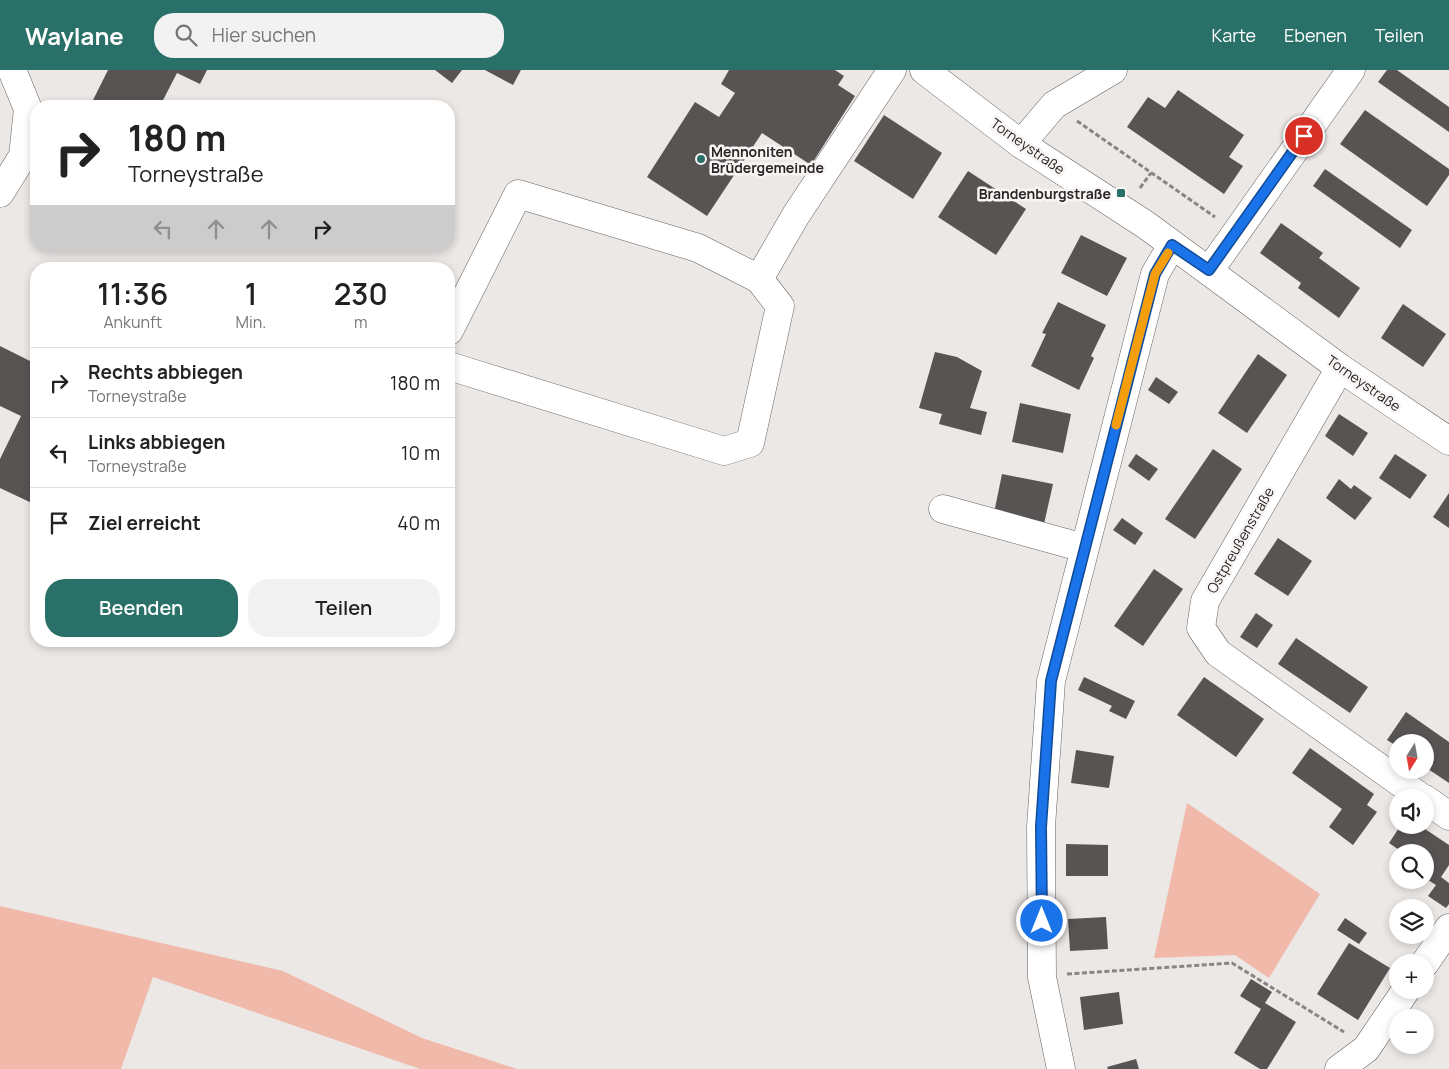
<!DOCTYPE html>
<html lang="de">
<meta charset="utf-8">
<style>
body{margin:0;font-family:Manrope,sans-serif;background:#f2f2f2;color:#222;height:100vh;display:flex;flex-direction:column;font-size:19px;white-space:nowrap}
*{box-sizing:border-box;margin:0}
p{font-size:16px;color:#767676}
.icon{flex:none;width:28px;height:28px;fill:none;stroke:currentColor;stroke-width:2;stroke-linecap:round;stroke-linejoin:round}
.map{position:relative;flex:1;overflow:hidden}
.drawer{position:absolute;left:30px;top:192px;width:425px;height:385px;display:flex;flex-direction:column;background:#fff;border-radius:20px;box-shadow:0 2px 8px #0003}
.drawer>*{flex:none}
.top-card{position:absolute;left:30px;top:30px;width:425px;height:152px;border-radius:20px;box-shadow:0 2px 8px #0003;background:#fff;color:#222;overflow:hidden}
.needle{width:32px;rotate:191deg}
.tools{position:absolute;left:1389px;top:664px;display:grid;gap:10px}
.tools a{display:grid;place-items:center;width:45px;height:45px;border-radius:50%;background:#fff;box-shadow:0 2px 8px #0003;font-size:25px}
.pin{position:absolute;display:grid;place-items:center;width:42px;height:42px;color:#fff;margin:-21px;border:2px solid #fff;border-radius:50%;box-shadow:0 1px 5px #0007}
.me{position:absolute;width:55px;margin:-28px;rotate:0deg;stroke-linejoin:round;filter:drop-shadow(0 0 4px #0008)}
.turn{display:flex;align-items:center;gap:18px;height:105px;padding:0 15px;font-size:22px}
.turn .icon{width:65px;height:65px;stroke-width:2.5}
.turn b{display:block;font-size:35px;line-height:42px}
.lanes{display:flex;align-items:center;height:48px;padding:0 15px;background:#0003;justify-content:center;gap:25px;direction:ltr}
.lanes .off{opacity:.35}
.eta{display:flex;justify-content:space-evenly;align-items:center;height:85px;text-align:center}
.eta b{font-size:30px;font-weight:600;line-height:35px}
.action{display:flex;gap:10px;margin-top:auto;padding:10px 15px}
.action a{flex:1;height:58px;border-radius:20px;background:#287068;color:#fff;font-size:20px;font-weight:600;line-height:58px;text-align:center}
.action a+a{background:#f2f2f2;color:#222}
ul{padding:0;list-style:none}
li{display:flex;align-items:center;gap:15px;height:70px;padding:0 15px;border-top:1px solid #e0e0e0}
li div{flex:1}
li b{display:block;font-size:19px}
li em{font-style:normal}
header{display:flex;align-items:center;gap:30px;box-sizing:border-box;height:70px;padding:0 25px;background:#287068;color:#fff}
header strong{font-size:24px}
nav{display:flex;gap:28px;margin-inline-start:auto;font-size:18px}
.search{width:350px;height:45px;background:#f2f2f2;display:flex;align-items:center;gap:12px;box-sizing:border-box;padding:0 18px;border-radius:20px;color:#767676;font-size:19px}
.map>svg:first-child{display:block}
.green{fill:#f1b9aa}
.building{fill:#585454}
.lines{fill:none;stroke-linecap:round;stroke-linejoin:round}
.minor-casing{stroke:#656160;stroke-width:29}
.path{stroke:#888684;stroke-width:3;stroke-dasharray:5 2.5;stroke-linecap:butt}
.minor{stroke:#fff;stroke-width:28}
.route-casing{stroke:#114b97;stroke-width:12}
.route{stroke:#1a73e8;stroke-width:9}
.slow{stroke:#f59e0b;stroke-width:9}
.poi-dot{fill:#287068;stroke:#f9f5f4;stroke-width:2}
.labels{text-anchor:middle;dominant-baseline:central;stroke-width:5;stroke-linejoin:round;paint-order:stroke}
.street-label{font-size:14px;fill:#282726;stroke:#f9f5f4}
.poi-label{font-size:14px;font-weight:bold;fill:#282726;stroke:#f9f5f4;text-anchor:start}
</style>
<header>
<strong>Waylane</strong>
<div class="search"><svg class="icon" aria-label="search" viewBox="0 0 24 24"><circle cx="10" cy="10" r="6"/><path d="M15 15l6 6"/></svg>Hier suchen</div>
<nav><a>Karte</a><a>Ebenen</a><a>Teilen</a></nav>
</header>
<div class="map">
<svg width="1449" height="999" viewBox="0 0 1449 999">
<rect width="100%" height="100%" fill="#ece8e6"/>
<g class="green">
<polygon points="1187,733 1320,824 1269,908 1235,885 1154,888"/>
<polygon points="0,836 283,901 422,968 517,999 420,999 153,907 121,999 0,999"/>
</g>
<g class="building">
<polygon points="108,0 207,0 200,14 177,3 160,36 90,36"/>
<polygon points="435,0 462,0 452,13"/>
<polygon points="485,0 521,0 513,15"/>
<polygon points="729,0 835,0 844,6 838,15 855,26 811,95 762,63 707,146 647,107 695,32 719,47 735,23 721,14"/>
<polygon points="1387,0 1397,0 1449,37 1449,62 1378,12"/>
<polygon points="1178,20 1244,65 1229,87 1243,96 1224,124 1127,57 1148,27 1165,38"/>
<polygon points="1365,40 1449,99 1449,105 1427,136 1340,74"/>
<polygon points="884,45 942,83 913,129 854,91"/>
<polygon points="1325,99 1412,160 1400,178 1313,116"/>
<polygon points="968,101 1026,139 996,185 938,147"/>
<polygon points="1281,153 1323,183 1319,188 1360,218 1339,248 1298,218 1301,213 1260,183"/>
<polygon points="1081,165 1127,188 1107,226 1061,203"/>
<polygon points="1058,232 1106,255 1091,286 1094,288 1079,320 1031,296 1046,264 1042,263"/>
<polygon points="1403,234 1446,264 1423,297 1381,268"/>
<polygon points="0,276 36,294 36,435 0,418 0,389 21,346 0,336"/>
<polygon points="935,282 957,287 982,301 970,338 987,342 981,365 939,354 942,344 919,338"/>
<polygon points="1258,284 1287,305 1247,363 1218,343"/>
<polygon points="1156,307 1178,322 1169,334 1148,320"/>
<polygon points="1020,333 1071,344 1063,383 1012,372"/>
<polygon points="1339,344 1368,363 1353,386 1325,366"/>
<polygon points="1213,379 1242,399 1195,469 1165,449"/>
<polygon points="1136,384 1158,399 1149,411 1128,396"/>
<polygon points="1395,384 1427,405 1410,429 1379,408"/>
<polygon points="1002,404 1053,414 1044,454 994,443"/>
<polygon points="1339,409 1351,419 1354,415 1372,428 1355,450 1326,428"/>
<polygon points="1449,423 1449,458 1433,447"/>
<polygon points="1122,448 1143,463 1135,475 1113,460"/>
<polygon points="1278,468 1312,491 1288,526 1254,504"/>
<polygon points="1154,499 1183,519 1143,576 1114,556"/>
<polygon points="1256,543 1273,555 1257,578 1240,567"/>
<polygon points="1296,568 1368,617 1350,643 1278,594"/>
<polygon points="1084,607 1135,631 1126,649 1109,641 1112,636 1078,620"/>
<polygon points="1204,607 1264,649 1236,687 1177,645"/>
<polygon points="1406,642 1449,672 1449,713 1425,697 1425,672 1398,672 1398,677 1387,670"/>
<polygon points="1310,678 1374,724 1367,735 1377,742 1353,775 1329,757 1342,739 1292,703"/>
<polygon points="1076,680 1114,686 1109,718 1071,713"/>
<polygon points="1401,755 1419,755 1449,775 1449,795 1441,807 1449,813 1449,834 1446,838 1428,826 1436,815 1425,808 1425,782 1402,782 1389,773"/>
<polygon points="1066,774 1108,775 1108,806 1066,806"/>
<polygon points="1106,847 1108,879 1070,881 1068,849"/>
<polygon points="1345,848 1367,863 1359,874 1337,860"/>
<polygon points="1349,873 1390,898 1358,950 1317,924"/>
<polygon points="1251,909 1272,922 1265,933 1296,952 1267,999 1260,999 1234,983 1261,939 1240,926"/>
<polygon points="1119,922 1123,954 1084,960 1080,927"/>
<polygon points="1136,989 1139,999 1108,999 1107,997"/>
</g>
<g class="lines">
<g class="minor-casing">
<g id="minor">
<polyline points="924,0 1021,74 1146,155 1340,298 1449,371"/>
<polyline points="1021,74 1054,35 1113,0"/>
<polyline points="0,123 23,86 28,39 12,0"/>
<polyline points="1209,201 1351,0"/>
<polyline points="449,261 518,124 698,178 759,209 796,145 892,0"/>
<polyline points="449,296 724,381 750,373 780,236 759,209"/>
<polyline points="1340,298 1205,531 1201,558 1218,583 1422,728"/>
<polyline points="943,439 1084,478"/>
<polyline points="1425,729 1449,746"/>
<polyline points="1425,893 1449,858"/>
<polyline points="1061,999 1042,907 1041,757 1051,611 1155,204 1172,175"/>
<polyline points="1339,999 1366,979 1406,920"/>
</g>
</g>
<g class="path">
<polyline points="1077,51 1215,147"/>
<polyline points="1140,118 1151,103"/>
<polyline points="1067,904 1232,893 1344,962"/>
</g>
<use href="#minor" class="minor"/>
</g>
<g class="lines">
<g class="route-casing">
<polyline id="route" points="1042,851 1041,757 1051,611 1155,204 1172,175 1209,200 1304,66"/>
</g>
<use href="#route" class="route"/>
<polyline class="slow" points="1116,355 1155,204 1168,183"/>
</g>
<g class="poi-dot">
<circle cx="701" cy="89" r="5"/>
<rect x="1116" y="118" width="10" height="10" rx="2.5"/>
</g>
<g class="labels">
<g class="street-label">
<text transform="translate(1028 76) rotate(35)">Torneystraße</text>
<text transform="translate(1364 313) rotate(35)">Torneystraße</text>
<text transform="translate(1240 470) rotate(-60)">Ostpreußenstraße</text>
</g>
<g class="poi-label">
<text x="711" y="81">Mennoniten<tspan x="711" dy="16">Brüdergemeinde</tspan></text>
<text x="1111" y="123" text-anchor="end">Brandenburgstraße</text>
</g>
</g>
</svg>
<div class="tools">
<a><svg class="needle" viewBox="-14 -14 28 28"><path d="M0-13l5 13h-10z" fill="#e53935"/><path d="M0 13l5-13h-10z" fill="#767676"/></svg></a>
<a><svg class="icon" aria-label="sound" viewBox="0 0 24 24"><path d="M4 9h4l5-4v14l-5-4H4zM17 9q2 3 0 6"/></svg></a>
<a><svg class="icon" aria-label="search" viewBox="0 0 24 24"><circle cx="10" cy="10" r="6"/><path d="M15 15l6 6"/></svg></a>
<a><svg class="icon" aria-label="layers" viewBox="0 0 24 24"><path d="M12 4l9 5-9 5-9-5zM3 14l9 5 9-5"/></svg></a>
<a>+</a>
<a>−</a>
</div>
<div class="pin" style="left:1304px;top:66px;background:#d93025"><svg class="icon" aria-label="arrive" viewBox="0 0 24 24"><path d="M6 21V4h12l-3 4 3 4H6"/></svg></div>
<svg class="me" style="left:1042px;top:851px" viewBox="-20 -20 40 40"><circle r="17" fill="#1a73e8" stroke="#fff" stroke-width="3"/><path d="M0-11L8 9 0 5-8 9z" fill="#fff"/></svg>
<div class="top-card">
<div class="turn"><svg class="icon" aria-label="right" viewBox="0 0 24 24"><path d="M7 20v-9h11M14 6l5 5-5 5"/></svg><div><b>180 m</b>Torneystraße</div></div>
<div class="lanes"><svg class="icon off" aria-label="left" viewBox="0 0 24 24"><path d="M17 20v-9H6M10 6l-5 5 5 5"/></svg><svg class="icon off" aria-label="ahead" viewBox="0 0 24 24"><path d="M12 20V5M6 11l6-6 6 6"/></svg><svg class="icon off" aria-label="ahead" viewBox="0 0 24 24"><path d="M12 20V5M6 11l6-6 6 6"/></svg><svg class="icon" aria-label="right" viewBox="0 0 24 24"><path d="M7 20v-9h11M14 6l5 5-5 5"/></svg></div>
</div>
<section class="drawer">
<div class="eta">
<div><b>11:36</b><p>Ankunft</p></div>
<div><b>1</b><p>Min.</p></div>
<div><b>230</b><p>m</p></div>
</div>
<ul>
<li><svg class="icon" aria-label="right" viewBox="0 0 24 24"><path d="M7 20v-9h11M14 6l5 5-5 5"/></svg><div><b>Rechts abbiegen</b><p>Torneystraße</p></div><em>180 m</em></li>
<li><svg class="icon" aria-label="left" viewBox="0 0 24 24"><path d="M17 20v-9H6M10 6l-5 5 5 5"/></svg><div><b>Links abbiegen</b><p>Torneystraße</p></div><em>10 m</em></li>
<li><svg class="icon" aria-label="arrive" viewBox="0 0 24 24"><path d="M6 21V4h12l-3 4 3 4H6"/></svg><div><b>Ziel erreicht</b></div><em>40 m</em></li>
</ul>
<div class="action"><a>Beenden</a><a>Teilen</a></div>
</section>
</div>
